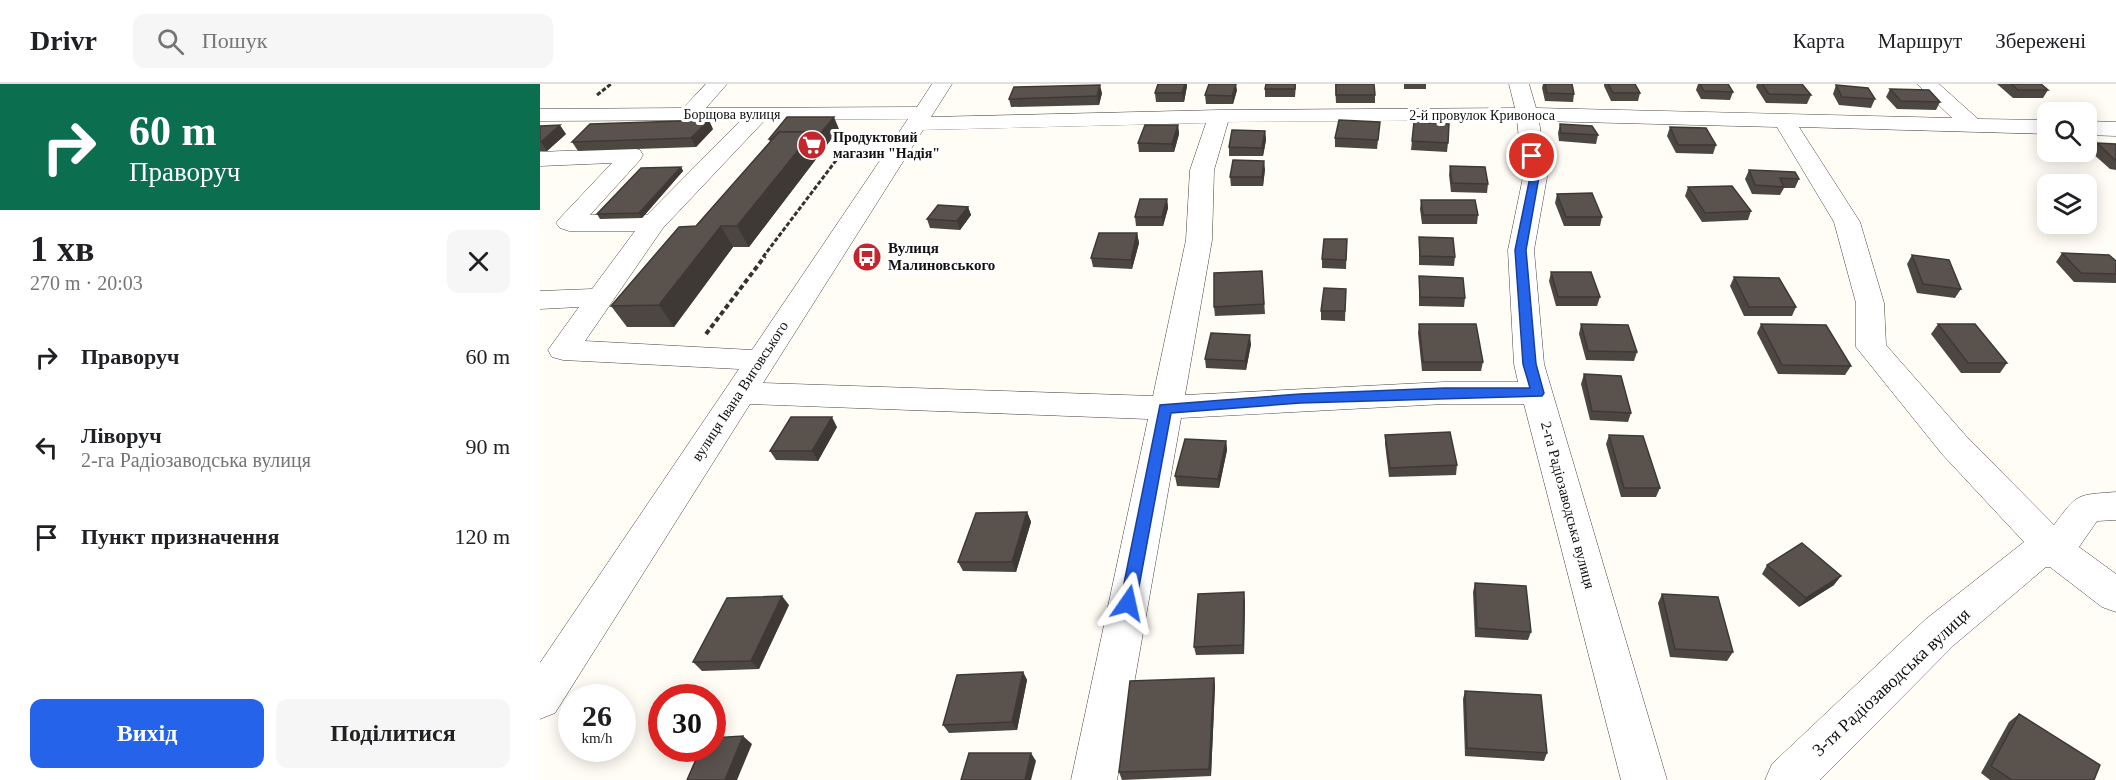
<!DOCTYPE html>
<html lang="uk">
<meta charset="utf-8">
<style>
body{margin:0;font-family:"Times New Roman",serif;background:#f6f6f6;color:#202124;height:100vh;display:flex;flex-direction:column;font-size:22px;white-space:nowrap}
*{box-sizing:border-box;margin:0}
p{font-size:20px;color:#757577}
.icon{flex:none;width:33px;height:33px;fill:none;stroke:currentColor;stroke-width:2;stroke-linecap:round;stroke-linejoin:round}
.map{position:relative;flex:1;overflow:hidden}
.drawer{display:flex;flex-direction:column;background:#fff;width:540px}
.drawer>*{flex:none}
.guide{background:#0b6e4f;color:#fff;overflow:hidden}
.tools{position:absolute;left:1497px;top:18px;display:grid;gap:12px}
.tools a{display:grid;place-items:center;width:60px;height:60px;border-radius:12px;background:#fff;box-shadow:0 3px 15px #0003;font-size:30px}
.speed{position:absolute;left:18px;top:600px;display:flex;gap:12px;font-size:30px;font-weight:700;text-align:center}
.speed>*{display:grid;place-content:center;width:78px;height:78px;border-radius:50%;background:#fff;box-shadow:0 3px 15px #0003;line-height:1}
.speed small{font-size:15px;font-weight:400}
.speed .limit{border:9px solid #d22;background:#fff;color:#111}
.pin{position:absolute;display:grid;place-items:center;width:51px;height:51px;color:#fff;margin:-26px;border:3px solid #fff;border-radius:50%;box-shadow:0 2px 6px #0007}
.me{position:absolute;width:66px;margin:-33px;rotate:11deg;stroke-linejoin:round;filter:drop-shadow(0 0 4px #0008)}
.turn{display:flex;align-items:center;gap:21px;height:126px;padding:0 30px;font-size:27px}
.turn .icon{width:78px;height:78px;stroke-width:2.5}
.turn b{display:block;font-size:42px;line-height:51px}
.round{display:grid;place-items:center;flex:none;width:63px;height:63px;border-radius:12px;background:#f6f6f6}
.headline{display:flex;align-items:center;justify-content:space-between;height:102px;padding:0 30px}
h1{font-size:36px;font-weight:700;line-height:45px}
.primary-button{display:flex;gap:12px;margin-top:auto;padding:12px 30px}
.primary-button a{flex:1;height:69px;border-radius:12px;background:#2563eb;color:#fff;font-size:24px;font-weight:700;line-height:69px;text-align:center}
.primary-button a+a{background:#f6f6f6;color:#202124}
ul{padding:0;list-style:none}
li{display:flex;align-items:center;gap:18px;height:90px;padding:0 30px}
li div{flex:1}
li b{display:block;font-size:22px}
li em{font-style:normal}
header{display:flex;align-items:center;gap:36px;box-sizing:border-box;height:84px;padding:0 30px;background:#fff;border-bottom:2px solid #e0e0e0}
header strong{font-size:28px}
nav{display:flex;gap:33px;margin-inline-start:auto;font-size:21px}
.search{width:420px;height:54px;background:#f6f6f6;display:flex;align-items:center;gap:15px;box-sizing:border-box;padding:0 21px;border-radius:12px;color:#757577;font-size:22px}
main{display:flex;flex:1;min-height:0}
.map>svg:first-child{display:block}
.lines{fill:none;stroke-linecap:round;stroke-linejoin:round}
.minor-casing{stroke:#444;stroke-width:1}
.path-far1{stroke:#333;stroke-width:3;stroke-dasharray:4.5 2;stroke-linecap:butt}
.path{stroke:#333;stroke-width:4;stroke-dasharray:5 3;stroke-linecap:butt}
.minor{fill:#fff;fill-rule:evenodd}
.wall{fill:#4d4742}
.shaded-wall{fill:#3f3936}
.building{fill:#5a524d;stroke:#3f3936;stroke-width:1.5}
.route{fill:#2563eb;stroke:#184099;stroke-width:1.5}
.labels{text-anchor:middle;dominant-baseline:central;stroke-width:6;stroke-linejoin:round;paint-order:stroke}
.far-street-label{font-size:14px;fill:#111;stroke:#fff}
.far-poi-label{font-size:14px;font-weight:bold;fill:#111;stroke:#fff;text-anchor:start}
.poi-label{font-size:15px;font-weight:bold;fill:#111;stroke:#fff;text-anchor:start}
.street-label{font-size:15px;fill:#111;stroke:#fff}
.near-street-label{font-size:18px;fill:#111;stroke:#fff}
</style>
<header>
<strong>Drivr</strong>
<div class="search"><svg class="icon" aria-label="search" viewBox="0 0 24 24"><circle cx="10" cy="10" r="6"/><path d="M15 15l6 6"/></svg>Пошук</div>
<nav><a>Карта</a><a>Маршрут</a><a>Збережені</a></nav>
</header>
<main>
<section class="drawer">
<div class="guide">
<div class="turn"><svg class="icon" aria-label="right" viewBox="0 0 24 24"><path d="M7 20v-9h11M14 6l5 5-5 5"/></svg><div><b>60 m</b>Праворуч</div></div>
</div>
<div class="headline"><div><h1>1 хв</h1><p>270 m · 20:03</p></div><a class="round"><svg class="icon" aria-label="close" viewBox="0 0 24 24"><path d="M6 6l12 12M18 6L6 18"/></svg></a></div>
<ul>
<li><svg class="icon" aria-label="right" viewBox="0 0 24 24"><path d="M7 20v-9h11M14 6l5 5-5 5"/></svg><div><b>Праворуч</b></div><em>60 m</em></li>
<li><svg class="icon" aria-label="left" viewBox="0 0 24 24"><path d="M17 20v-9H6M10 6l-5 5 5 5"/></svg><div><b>Ліворуч</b><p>2-га Радіозаводська вулиця</p></div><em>90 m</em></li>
<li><svg class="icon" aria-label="arrive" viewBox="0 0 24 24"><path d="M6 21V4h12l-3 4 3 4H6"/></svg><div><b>Пункт призначення</b></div><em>120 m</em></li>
</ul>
<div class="primary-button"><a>Вихід</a><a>Поділитися</a></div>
</section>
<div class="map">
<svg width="1576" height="696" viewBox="0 0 1576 696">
<rect width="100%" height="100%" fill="#fffdf5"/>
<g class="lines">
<g class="minor-casing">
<g id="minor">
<path d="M166 0H187L166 24 377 23 392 0H412L391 33 679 26 975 24 969 0H989L996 24 1412 34 1377 0H1399L1438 35 1508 36V50L1259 43 1320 138 1344 219 1346 261 1426 352 1514 441C1538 409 1536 411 1576 408V436L1557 437 1539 463 1576 490V528L1562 523 1510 483H1506L1414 561 1280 696H1225L1232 680 1386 535 1484 458 1402 370 1316 263V219L1294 138 1237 43 999 37 1007 93 994 166 1004 280 1127 696H1081L984 320H904L641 334 577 696H531L608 335 210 320 15 629 0 635V579L199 285 23 276 12 273 8 266 39 223 0 225V207L52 205 95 147H29L20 144 16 139 20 134 72 79 0 82V68L92 64 100 66 103 71 100 76 50 131H107L201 36 0 37V25L143 24ZM368 35 212 266 45 257 123 144 225 36ZM977 36 983 93 968 166 974 280 978 298H904L645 311 672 156 674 86 688 38ZM666 39 650 86 646 156 613 312 223 299 383 46Z"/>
<polygon points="1546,37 1576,38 1576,52 1546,51"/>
</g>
</g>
<g class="path-far1">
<polyline points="57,11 71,0"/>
<polyline points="223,173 316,50"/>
</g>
<polyline class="path" points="166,250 225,172"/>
<use href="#minor" class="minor"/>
</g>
<g class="wall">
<polygon points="756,0 755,13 725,13 725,5"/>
<polygon points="795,0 835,11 835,19 796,19"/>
<rect x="864" y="0" width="22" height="5"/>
<polygon points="1003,0 1032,0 1034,10 1033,18 1005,17 1002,4"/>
<polygon points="1064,0 1095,0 1100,9 1098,17 1071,17 1064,2"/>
<polygon points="1158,0 1188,0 1193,8 1190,16 1161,15 1156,6"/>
<polygon points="1217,0 1262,0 1271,11 1267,20 1226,19 1216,3"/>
<polygon points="1457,0 1501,0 1508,6 1503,14 1473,14"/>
<polygon points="1296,1 1335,15 1331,24 1299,21 1293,10"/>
<polygon points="647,2 644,18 616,18 615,9"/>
<polygon points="1350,5 1400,18 1396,26 1357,25 1346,13"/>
<polygon points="697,6 693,20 666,20 665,11"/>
<polygon points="562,9 559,21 471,23 469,15"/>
<polygon points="840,38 837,65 795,63 795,54"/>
<polygon points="874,38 908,59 907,68 871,66"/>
<polygon points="1020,40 1058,51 1056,60 1019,57 1018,49"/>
<polygon points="638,41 639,50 634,68 599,68 598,59"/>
<polygon points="0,42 26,50 7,67 0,67"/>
<polygon points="1130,43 1176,61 1173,70 1136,69 1127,52"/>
<polygon points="173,45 156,63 38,67 32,58"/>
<polygon points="299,45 209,163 193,163 134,243 87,243 71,222 156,142 230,58 229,55"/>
<polygon points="725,47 726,56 723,72 689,72 689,63"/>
<polygon points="1557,59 1576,60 1576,86 1570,85 1551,68"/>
<polygon points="910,82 948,100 947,109 911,108 909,91"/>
<polygon points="141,83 143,87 102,134 60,135 57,130"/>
<polygon points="725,85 723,102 691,102 690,93"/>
<polygon points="1209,86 1259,95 1255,104 1244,104 1240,111 1212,110 1205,95"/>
<polygon points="1148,103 1211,127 1208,136 1162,138 1145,112"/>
<polygon points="1017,110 1062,133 1060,142 1024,142 1015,119"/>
<polygon points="627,115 628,124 623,142 596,142 595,133"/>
<polygon points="881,116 938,131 937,140 882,140 880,125"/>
<polygon points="428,123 431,131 420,146 390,144 387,135"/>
<polygon points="597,149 599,159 592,185 553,183 551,174"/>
<polygon points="879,153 915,173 914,182 879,181"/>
<polygon points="807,155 806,185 782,184 782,175"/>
<polygon points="1522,169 1576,177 1576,199 1534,198 1516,178"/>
<polygon points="1372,171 1421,205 1415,214 1377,209 1367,180"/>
<polygon points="722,187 725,230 675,232 674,223"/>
<polygon points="1011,188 1060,213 1057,222 1016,222 1009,197"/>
<polygon points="879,192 925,214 924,223 879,222"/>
<polygon points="1194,193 1256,223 1252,232 1204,232 1190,202"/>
<polygon points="806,205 805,237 781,236 781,227"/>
<polygon points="879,240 943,278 941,287 882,287 878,249"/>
<polygon points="1041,240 1097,268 1094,277 1046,276 1039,250"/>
<polygon points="1221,240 1311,282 1305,291 1238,290 1217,249"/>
<polygon points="1398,240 1467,279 1460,289 1421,289 1391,250"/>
<polygon points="711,260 706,286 666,284 665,275"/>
<polygon points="1044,290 1091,329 1088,338 1050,336 1041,300"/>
<polygon points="297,343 278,377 236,376 230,367"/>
<polygon points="845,351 917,381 916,391 849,393 845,360"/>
<polygon points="1069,351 1120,404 1116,413 1081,413 1066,360"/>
<polygon points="686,357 687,366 679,404 637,402 635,392"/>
<polygon points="487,428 491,438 476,488 423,487 418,478"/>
<polygon points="1227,481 1294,501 1259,523 1222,490"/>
<polygon points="935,499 991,548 988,556 935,553 933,508"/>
<polygon points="1122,510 1193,568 1187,577 1130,573 1118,519"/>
<polygon points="705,517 704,570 656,571 654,563"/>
<polygon points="249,521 219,585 162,587 153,578"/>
<polygon points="483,588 487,596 477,646 409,649 403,641"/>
<polygon points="674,594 675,602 671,692 582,696 579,688"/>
<polygon points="925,607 1007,669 1004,677 925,672 923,615"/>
<polygon points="1479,630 1554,696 1450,696 1441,689 1469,638"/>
</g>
<g class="shaded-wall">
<polygon points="645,0 647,0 647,2 644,18 642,9"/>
<polygon points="696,0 697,6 693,20 692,12"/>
<polygon points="560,1 562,9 559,21 557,12"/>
<polygon points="294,33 299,45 209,163 197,142 273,48"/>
<polygon points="169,36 173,45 156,63 151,54"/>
<polygon points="20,41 26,50 7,67 1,58"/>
<polygon points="638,41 639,50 634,68 632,60"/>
<polygon points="725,47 726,56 723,72 722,64"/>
<polygon points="724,77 725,85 723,102 722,93"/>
<polygon points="141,83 143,87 102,134 99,129"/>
<polygon points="627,115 628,124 623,142 622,133"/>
<polygon points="428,123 431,131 420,146 417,137"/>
<polygon points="181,142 193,163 134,243 119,221"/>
<polygon points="597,149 599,159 592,185 591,176"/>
<polygon points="710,251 711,260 706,286 705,277"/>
<polygon points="292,333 297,343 278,377 272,367"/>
<polygon points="686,357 687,366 679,404 678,395"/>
<polygon points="487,428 491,438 476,488 472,478"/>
<polygon points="1301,492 1294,501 1259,523 1266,514"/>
<polygon points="704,508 705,517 704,570 703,561"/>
<polygon points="242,512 249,521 219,585 211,577"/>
<polygon points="483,588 487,596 477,646 472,638"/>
<polygon points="674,594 675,602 671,692 669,685"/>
<polygon points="203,652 212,660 197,696 185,696"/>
<polygon points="491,669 496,677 491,696 485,696"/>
</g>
<g class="building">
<polygon points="618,0 645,0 642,9 615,9"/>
<polygon points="669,0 696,0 692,12 665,11"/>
<polygon points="726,0 755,0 755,5 725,5"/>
<polygon points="796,0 834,0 835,11 796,11"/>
<polygon points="1005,0 1032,0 1034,10 1007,9"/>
<polygon points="1068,0 1095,0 1100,9 1073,9"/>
<polygon points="1160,0 1188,0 1193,8 1164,7"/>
<polygon points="1222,0 1262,0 1271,11 1229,10"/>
<polygon points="1471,0 1501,0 1508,6 1478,6"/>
<polygon points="560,1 557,12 469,15 474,3"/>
<polygon points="1296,1 1328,4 1335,15 1302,13"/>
<polygon points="1350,5 1389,6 1400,18 1361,17"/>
<polygon points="247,33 294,33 276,55 273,48 239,48 232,55 229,55"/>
<polygon points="169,36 151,54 32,58 50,40"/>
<polygon points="799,36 840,38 838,56 795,54"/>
<polygon points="874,38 909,40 908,59 872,57"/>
<polygon points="1020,40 1052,42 1058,51 1021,49"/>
<polygon points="20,41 1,58 0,58 0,42"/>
<polygon points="605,41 638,41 632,60 598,59"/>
<polygon points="1130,43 1166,44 1176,61 1138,61"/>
<polygon points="692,46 725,47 722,64 689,63"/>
<polygon points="239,48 273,48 197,142 181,142 119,221 71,222 139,143 156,142"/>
<polygon points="1557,59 1576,60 1576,77"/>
<polygon points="693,76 724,77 722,93 690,93"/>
<polygon points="910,82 945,83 948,100 912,99"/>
<polygon points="141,83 99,129 57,130 101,84"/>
<polygon points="1209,86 1255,88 1259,95 1240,94 1244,103 1215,101"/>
<polygon points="1192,102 1211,127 1165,129 1148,103"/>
<polygon points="1052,109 1062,133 1026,133 1017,110"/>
<polygon points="600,115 627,115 622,133 595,133"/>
<polygon points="881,116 935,116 938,131 883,131"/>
<polygon points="398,121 428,123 417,137 387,135"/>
<polygon points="559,149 597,149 591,176 551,174"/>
<polygon points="879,153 913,154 915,173 880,172"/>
<polygon points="784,155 807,155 806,176 782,175"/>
<polygon points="1522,169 1569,171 1576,177 1576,190 1541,189"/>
<polygon points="1372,171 1409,176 1421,205 1383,200"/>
<polygon points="722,187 724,220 674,223 674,189"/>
<polygon points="1011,188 1051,188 1060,213 1018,213"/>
<polygon points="879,192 923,194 925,214 880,213"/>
<polygon points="1194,193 1239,194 1256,223 1209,223"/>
<polygon points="784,204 806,205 805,227 781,227"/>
<polygon points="879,240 936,240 943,278 883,278"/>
<polygon points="1041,240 1088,241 1097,268 1048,267"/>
<polygon points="1221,240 1286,241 1311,282 1242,281"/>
<polygon points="1398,240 1435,240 1467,279 1428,279"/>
<polygon points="671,249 710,251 705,277 665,275"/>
<polygon points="1044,290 1081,292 1091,329 1052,327"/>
<polygon points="251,333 292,333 272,367 230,367"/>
<polygon points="910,348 917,381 850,384 845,351"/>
<polygon points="1069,351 1103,352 1120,404 1084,404"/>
<polygon points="645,355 686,357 678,395 635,392"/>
<polygon points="487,428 472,478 418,478 436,429"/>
<polygon points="1262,459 1301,492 1266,514 1227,481"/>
<polygon points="935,499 986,502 991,548 937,544"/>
<polygon points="704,508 703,561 654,563 658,510"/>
<polygon points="1122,510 1178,513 1193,568 1135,565"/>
<polygon points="242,512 211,577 153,578 187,514"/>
<polygon points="483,588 472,638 403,641 417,591"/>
<polygon points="674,594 669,685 579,688 590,597"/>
<polygon points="925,607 1001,611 1007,669 927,664"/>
<polygon points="1479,630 1560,681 1554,696 1472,696 1451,682"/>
<polygon points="203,652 185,696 147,696 161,664 172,664 172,654"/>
<polygon points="429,669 491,669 485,696 421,696"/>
</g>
<polygon class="route" points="992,69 997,72 999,93 986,166 996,280 1004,309 1002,312 760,319 631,329 596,519 594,524 588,526 582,524 580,519 620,321 760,310 904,304 990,304 983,280 975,166 990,93 987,72"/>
<defs>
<g id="supermarket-disc" transform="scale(1.5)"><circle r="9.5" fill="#c4262e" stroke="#fff"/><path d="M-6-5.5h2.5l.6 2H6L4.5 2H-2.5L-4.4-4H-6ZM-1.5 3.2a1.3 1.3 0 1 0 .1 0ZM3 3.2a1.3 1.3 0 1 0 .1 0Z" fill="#fff"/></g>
<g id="bus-disc" transform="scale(1.5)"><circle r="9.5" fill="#c4262e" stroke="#fff"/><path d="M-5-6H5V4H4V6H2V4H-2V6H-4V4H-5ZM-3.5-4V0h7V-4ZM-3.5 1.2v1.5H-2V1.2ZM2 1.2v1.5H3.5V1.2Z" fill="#fff"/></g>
</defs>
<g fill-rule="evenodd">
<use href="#supermarket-disc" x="272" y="61"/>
<use href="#bus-disc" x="327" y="173"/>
</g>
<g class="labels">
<g class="far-street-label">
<text x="192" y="30">Борщова вулиця</text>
<text x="942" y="31">2-й провулок Кривоноса</text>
</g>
<g class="far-poi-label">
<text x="293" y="53">Продуктовий<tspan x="293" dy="16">магазин "Надія"</tspan></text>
</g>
<g class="poi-label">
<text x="348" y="164">Вулиця<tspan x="348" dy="17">Малиновського</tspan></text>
</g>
<g class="street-label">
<text transform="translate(200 307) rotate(-57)">вулиця Івана Виговського</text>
<text transform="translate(1028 421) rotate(75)">2-га Радіозаводська вулиця</text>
</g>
<g class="near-street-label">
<text transform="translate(1351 598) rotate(-43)">3-тя Радіозаводська вулиця</text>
</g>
</g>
</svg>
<div class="tools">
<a><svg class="icon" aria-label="search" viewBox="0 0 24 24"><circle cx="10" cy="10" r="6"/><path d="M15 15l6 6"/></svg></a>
<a><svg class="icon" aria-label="layers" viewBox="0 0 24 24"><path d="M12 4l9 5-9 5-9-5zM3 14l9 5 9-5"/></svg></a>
</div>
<div class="speed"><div>26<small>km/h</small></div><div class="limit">30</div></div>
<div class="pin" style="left:992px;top:72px;background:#d93025"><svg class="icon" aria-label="arrive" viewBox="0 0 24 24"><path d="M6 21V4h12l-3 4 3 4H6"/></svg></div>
<svg class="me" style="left:588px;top:519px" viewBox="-20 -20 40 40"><path d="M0-17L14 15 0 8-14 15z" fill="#2563eb" stroke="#fff" stroke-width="4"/></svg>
</div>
</main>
